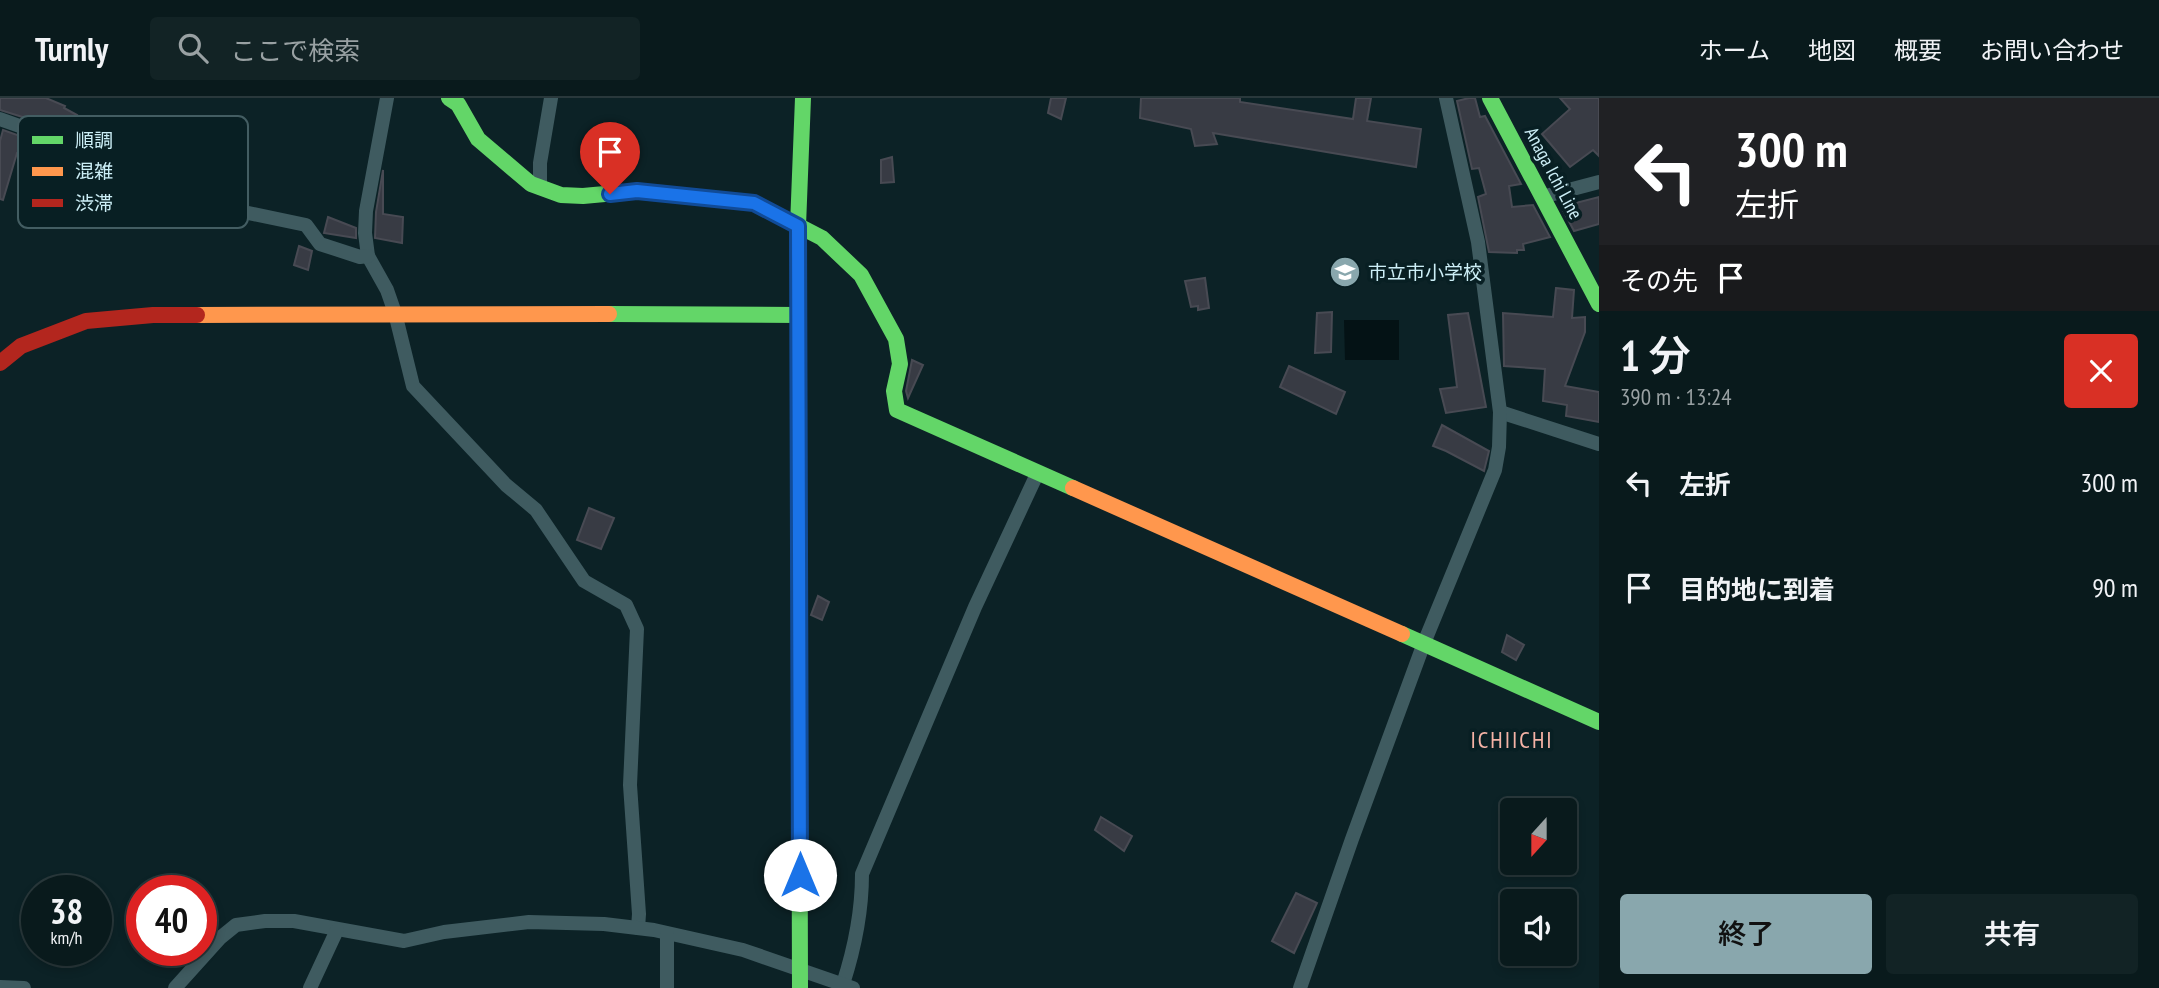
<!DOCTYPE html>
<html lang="ja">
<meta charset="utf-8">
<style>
body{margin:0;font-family:"PT Sans Narrow","Noto Sans JP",sans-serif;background:#122325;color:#f1f3f6;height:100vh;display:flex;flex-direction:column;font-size:26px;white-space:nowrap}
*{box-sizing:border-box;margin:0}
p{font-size:23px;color:#99a1a3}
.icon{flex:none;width:38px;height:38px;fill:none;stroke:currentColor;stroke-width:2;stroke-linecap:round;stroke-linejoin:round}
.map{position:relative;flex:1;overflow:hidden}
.side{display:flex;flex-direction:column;background:#091a1c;width:560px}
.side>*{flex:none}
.top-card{background:#202124;color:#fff;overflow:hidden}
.needle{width:46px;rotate:201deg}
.buttons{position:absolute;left:1500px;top:700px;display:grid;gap:14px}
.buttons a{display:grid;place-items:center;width:77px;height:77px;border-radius:7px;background:#091a1c;box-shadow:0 4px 10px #0003,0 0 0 2px #29383b;font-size:35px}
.speed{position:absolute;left:21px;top:777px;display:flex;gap:14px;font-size:35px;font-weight:700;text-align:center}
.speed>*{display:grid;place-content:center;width:91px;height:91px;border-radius:50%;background:#091a1c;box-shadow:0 4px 10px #0003,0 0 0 2px #29383b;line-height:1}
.speed small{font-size:18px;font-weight:400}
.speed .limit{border:10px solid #d22;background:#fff;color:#111}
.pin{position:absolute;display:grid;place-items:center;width:60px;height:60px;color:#fff;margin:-72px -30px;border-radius:50% 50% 50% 0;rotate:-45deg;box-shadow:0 0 7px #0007}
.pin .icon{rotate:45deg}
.me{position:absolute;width:77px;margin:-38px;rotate:0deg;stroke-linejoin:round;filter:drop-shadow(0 0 5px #0008)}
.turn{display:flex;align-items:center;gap:24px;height:147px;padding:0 21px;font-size:32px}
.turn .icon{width:91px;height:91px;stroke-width:2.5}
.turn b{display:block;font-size:49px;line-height:60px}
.then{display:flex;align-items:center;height:66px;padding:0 21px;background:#0003;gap:14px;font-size:26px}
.round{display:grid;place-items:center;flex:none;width:74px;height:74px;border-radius:7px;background:#122325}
.head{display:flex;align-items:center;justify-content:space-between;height:119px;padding:0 21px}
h1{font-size:42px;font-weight:600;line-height:52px}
.cta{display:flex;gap:14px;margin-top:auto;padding:14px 21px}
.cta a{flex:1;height:80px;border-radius:7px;background:#89a7ad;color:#111;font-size:28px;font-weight:600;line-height:80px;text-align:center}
.cta a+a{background:#122325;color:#f1f3f6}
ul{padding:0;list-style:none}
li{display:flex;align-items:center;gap:21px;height:105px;padding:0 21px}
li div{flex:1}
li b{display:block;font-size:26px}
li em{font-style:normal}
header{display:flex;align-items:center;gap:42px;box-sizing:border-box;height:98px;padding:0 35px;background:#091a1c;border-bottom:2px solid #29383b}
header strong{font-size:33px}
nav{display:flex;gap:38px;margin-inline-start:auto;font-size:24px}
.search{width:490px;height:63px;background:#122325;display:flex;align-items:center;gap:18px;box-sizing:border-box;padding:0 24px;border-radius:7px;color:#99a1a3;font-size:26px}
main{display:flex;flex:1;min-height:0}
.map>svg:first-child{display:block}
.water{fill:#041215}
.building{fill:#383b44;stroke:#484a53;stroke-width:2}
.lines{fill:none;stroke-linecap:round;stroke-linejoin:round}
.street{stroke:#3f5b60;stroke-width:14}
.fast{stroke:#63d668;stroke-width:16}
.slow{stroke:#ff974d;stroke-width:16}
.jam{stroke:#b3261e;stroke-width:16}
.route-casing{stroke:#114b97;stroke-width:18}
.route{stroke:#1a73e8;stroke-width:12}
.labels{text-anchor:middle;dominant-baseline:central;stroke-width:7;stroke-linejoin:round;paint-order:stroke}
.street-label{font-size:19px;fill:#cceef6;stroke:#081f23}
.poi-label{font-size:19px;fill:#cceef6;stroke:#081f23;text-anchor:start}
.quarter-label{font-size:23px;letter-spacing:2px;fill:#f5b3a6;stroke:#081f23}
.key{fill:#081f23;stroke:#435d62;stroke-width:2}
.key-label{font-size:19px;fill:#cceef6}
</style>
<header>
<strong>Turnly</strong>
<div class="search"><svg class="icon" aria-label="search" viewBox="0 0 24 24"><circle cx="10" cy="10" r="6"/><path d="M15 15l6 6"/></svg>ここで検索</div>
<nav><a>ホーム</a><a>地図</a><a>概要</a><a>お問い合わせ</a></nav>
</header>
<main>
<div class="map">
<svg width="1599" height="890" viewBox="0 0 1599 890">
<rect width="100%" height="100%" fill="#0c2226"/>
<polygon class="water" points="1344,222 1399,222 1399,262 1345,262"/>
<g class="building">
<polygon points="0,0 46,0 65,8 64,10 77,17 71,29 103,43 94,65 64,50 66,44 42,32 32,22 0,12"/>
<polygon points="1051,0 1066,0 1061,21 1048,15"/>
<polygon points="1141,0 1240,0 1240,4 1353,21 1356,0 1371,0 1367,23 1421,31 1416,69 1213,35 1217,46 1195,48 1191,31 1140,20"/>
<polygon points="1469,0 1475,0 1480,19 1485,18 1521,86 1509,88 1512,109 1533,107 1550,139 1523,146 1524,152 1517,152 1517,155 1489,154 1478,99 1486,96 1479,70 1472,71 1457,3"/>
<polygon points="1560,0 1599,0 1599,58 1593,52 1570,69 1542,36 1570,11"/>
<polygon points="3,32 23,39 28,45 24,58 17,55 3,102 0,101 0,43"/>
<polygon points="892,59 894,84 881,85 881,62"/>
<polygon points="383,72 383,116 403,119 402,145 375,140 376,114"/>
<polygon points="1599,99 1599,126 1574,133 1564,114 1569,114 1568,107"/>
<polygon points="328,119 356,130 356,140 324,135"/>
<polygon points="299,148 312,153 308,172 294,167"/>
<polygon points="1205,180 1209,210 1198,212 1198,208 1191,209 1185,183"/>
<polygon points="1556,190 1574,192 1572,220 1585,219 1585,234 1565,288 1599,294 1599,324 1566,318 1567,307 1543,303 1545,271 1504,268 1503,215 1553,219"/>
<polygon points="1332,214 1331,254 1315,255 1317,215"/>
<polygon points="1468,215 1486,309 1446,315 1440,291 1457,289 1448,217"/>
<polygon points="912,262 923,267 908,300 906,293"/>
<polygon points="1289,268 1345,294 1336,316 1280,289"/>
<polygon points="1442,327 1489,353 1484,373 1446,353 1433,348"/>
<polygon points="589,410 614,420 601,451 577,442"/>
<polygon points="818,498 829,504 822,522 811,517"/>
<polygon points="1507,537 1524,547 1516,562 1502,554"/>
<polygon points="1101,719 1132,738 1124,753 1095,732"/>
<polygon points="1296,795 1317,805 1294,855 1272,843"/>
</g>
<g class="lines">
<g class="street">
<polyline points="387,0 366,113 365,135 368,158 387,192 395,215 413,288 506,387 536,412 584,483 626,507 637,531 630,687 639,816 638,830"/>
<polyline points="0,21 28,31 51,55 100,78 172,99 306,127 320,146 360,159 368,158"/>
<polyline points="540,90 540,65 551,0"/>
<polyline points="1542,99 1599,84"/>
<polyline points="1500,314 1599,346"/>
<path d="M843 886C855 849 862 814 862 776L975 509 1038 374"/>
<polyline points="0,889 24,890"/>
<polyline points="175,890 220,840 236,827 265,823 294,823 404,843 444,834 529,824 604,826 654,832 743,852 853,890"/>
<polyline points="310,890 337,832"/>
<polyline points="667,890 667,836"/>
<polyline points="1300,890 1352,741 1424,545 1495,372 1499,349 1500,314 1478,144 1446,0"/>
</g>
<g class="fast">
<polyline points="449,0 458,6 478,41 531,86 561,97 583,98 637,93 754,105 822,140 861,177 896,241 900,266 894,293 897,312 1073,390"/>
<polyline points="1490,0 1599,206"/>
<polyline points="609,216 799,217"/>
<polyline points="1402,536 1599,624"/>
<polyline points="800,890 798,128 803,0"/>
</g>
<g class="slow">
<polyline points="197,217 609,216"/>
<polyline points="1073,390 1402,536"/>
</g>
<polyline class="jam" points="0,265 21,248 86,223 153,217 197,217"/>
</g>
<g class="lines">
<g class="route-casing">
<polyline id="route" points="610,96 637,93 754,105 798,128 800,777"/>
</g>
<use href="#route" class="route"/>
</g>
<defs>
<g id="school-disc" transform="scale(1.575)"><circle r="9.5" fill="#89a7ad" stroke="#081f23"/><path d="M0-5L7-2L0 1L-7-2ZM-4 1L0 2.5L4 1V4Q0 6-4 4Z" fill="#fff"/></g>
</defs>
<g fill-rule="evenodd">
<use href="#school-disc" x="1345" y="174"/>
</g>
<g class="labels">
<g class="street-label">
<text transform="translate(1554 75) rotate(62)">Anaga Ichi Line</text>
</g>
<g class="poi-label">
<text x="1368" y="174">市立市小学校</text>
</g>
<g class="quarter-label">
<text x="1512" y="641">ICHIICHI</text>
</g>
</g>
<rect x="18" y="18" width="230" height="112" rx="10" class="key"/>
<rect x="32" y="38" width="31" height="8" fill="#63d668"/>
<rect x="32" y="69" width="31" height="9" fill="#ff974d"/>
<rect x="32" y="101" width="31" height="8" fill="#b3261e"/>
<g class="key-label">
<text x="75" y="49">順調</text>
<text x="75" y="80">混雑</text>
<text x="75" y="112">渋滞</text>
</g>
</svg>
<div class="buttons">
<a><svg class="needle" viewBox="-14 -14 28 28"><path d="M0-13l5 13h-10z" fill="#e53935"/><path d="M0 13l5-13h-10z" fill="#99a1a3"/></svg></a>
<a><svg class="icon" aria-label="sound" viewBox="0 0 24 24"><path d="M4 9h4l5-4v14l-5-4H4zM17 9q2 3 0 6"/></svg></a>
</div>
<div class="speed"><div>38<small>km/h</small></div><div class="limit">40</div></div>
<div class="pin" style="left:610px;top:96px;background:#d93025"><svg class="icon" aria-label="arrive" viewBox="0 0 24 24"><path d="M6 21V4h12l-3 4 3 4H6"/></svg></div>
<svg class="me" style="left:800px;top:777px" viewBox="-20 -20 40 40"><circle r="19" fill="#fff"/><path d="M0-13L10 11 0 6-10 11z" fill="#1a73e8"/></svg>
</div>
<section class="side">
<div class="top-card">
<div class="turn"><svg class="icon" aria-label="left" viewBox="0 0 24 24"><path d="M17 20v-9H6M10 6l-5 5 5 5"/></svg><div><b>300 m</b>左折</div></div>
<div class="then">その先<svg class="icon" aria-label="arrive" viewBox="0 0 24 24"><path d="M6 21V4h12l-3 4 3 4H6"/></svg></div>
</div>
<div class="head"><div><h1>1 分</h1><p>390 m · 13:24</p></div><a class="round" style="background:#d93025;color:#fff"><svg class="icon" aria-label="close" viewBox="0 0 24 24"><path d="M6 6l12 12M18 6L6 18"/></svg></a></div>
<ul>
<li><svg class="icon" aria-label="left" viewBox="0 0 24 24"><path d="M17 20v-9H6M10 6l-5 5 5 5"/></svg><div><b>左折</b></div><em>300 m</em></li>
<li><svg class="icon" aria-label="arrive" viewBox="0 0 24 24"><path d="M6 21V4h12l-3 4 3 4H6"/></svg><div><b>目的地に到着</b></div><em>90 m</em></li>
</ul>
<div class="cta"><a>終了</a><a>共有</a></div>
</section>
</main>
